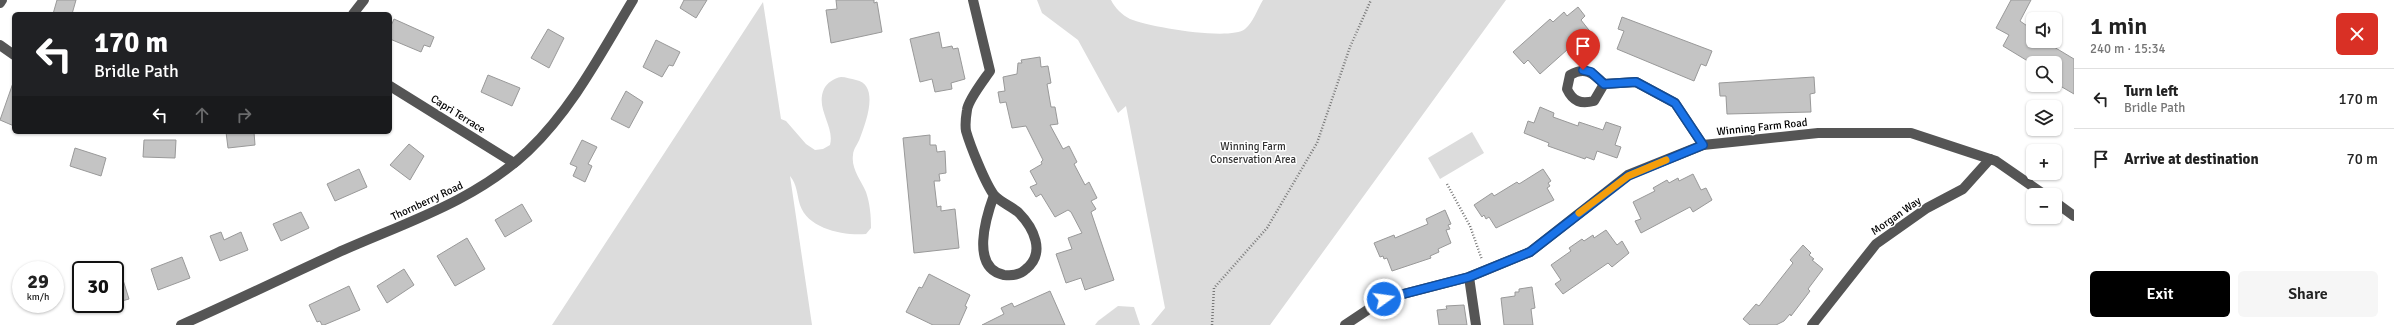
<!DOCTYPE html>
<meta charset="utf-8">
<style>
body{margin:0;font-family:Signika,sans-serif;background:#f6f6f6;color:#222;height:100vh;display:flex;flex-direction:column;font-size:15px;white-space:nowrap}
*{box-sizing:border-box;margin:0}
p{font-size:13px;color:#767676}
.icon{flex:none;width:22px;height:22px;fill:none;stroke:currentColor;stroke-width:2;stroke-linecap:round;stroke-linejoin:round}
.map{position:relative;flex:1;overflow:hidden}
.sheet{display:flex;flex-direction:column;background:#fff;width:320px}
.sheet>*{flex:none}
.guide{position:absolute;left:12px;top:12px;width:380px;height:122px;border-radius:6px;box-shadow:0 1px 3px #0004;background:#202124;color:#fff;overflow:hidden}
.tools{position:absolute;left:2026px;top:12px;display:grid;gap:8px}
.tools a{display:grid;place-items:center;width:36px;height:36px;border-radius:6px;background:#fff;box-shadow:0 1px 3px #0004;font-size:20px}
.speed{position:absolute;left:12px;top:261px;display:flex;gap:8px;font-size:20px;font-weight:700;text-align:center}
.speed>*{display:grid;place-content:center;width:52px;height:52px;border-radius:50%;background:#fff;box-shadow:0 1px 3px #0004;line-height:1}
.speed small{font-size:10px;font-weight:400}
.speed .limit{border:2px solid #111;border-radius:6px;background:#fff;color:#111}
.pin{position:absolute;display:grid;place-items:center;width:34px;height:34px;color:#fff;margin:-41px -17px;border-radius:50% 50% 50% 0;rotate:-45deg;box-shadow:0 0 4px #0007}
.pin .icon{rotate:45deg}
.me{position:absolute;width:44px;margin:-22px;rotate:76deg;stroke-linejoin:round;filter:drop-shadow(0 0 3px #0008)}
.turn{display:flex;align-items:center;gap:14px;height:84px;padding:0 16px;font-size:18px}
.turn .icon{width:52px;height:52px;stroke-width:2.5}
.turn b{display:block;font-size:28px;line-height:34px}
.lanes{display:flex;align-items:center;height:38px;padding:0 16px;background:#0003;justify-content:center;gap:20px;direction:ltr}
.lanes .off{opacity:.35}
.round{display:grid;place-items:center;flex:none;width:42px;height:42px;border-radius:6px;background:#f6f6f6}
.overview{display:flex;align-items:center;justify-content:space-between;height:68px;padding:0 16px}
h1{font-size:24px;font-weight:600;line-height:30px}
.cta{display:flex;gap:8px;margin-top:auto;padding:8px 16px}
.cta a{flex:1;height:46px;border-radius:6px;background:#000;color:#fff;font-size:16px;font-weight:600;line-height:46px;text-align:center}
.cta a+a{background:#f6f6f6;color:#222}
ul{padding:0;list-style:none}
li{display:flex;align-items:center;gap:12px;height:60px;padding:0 16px;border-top:1px solid #e0e0e0}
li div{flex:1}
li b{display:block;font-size:15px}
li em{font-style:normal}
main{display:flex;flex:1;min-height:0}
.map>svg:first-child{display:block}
.green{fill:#dcdcdc}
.building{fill:#c4c4c4;stroke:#999}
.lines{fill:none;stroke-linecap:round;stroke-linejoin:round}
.path{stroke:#777;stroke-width:2.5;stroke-dasharray:1 2;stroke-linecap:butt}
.minor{stroke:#555;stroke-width:10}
.route-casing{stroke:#114b97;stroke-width:10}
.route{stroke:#1a73e8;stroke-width:7}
.slow{stroke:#f59e0b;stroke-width:7}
.labels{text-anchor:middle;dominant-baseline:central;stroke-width:3;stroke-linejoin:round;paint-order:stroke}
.street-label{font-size:11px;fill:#000;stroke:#fff}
.park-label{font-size:11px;fill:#333;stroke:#fff}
</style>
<main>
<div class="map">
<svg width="2074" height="325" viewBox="0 0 2074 325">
<rect width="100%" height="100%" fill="#fff"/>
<g class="green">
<path d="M1037 0H1111C1115 8 1122 15 1130 19 1149 27 1230 41 1245 29 1253 23 1258 8 1263 0H1506L1270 325H1151L1165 308 1126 106 1118 113 1078 40 1042 13Z"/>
<path d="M763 2 781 119 786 121 806 144 815 150 823 149 830 145C835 126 815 109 824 89 827 83 834 78 841 77 846 77 851 79 856 80 880 85 866 122 860 138 858 144 853 149 853 155 851 169 861 180 866 192 870 204 871 215 871 228L866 234C844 236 808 229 800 205 797 195 797 184 790 176L812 325H552Z"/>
<polygon points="1472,132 1484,153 1440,179 1428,158"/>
<polygon points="1118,306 1134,307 1140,325 1095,325 1098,321"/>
</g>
<g class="building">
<polygon points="57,0 76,0 72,14 53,14"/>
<polygon points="684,0 707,0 696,18 680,8"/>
<polygon points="836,0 874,0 874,3 877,2 882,32 831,43 826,10 837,9"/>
<polygon points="2011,0 2031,0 2020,21 2033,30 2033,41 2044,41 2074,59 2074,94 2055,83 2055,63 2031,63 2003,46 2009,35 1996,28"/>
<polygon points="1578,7 1585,16 1581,20 1592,34 1580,44 1577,41 1540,74 1528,60 1524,64 1513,52 1550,19 1553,22 1564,12 1567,16"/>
<polygon points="1622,17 1712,51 1706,66 1701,64 1694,81 1617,49 1624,31 1618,29"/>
<polygon points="394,19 434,37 430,47 424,45 421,52 390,39 390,28"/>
<polygon points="548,29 564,38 549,68 531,58"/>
<polygon points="939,32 942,48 952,46 953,49 958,48 965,79 951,83 952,89 935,92 932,79 920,82 910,39"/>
<polygon points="656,40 680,52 673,66 669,65 662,77 643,67"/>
<polygon points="1040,57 1041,67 1048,66 1051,83 1047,84 1051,107 1055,107 1058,124 1050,125 1063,149 1069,146 1077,162 1074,164 1085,185 1089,182 1097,198 1091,201 1096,209 1091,212 1114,280 1085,290 1081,278 1066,283 1056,254 1072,249 1068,238 1082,233 1071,212 1068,210 1055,217 1041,194 1036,197 1030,187 1037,184 1030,171 1042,164 1041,162 1043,160 1026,126 1012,128 1006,102 1000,103 998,92 1005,91 1003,77 1017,74 1018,63 1022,63 1021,60"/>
<polygon points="488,75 520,88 512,106 481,92"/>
<polygon points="1814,77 1815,93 1810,94 1811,112 1727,114 1726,96 1720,96 1719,83"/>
<polygon points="13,83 14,83 14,126 0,120"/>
<polygon points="626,91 643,102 629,128 611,119"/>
<polygon points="1540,107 1554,113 1553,117 1578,126 1579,122 1603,130 1606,122 1621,127 1615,145 1621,147 1617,158 1597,151 1594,160 1586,157 1585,159 1548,146 1549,143 1524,133 1528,121 1534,123"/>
<polygon points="226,132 254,132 255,145 228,148"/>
<polygon points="930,135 930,145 936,145 937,152 945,151 946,173 939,174 940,181 934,181 937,207 941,206 941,211 955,209 959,248 914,253 903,138"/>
<polygon points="144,140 176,140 175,158 143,157"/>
<polygon points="582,140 597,147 588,164 592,166 585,182 573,176 577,167 570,164"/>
<polygon points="409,144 424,156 410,180 390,165"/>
<polygon points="75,148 106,158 101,176 70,166"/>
<polygon points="359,169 367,187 335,201 327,184"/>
<polygon points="1543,169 1551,181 1548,183 1550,186 1547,188 1554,200 1496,228 1489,217 1486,219 1484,215 1482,217 1474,205 1492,193 1494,196 1517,182 1519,184"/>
<polygon points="1693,174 1701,190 1706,188 1712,200 1693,212 1690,207 1641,233 1635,221 1641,219 1633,202 1655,191 1653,188 1667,180 1669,183 1678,178 1679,181"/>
<polygon points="522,204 532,221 505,237 495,220"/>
<polygon points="1445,210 1451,224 1448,225 1450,229 1446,230 1451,243 1438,249 1439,252 1430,256 1431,258 1392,271 1387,258 1384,259 1383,256 1380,257 1374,243 1394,235 1395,238 1428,224 1426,219"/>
<polygon points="301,212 309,228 281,241 273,224"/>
<polygon points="1606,230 1617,245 1622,241 1629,253 1612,267 1608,263 1563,294 1555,284 1561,280 1551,265 1571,251 1569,248 1582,239 1584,241 1593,235 1594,238"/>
<polygon points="221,232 224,240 241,232 248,250 220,261 210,236"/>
<polygon points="467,238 485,269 455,286 437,256"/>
<polygon points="1803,245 1811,253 1809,255 1814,259 1812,260 1823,269 1808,289 1810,291 1791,316 1790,314 1784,321 1776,325 1750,325 1743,319 1756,304 1759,306 1793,263 1790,260"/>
<polygon points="182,257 190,278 158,290 151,269"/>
<polygon points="118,264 129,299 115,303 115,265"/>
<polygon points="404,269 414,285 387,303 377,286"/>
<polygon points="929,274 970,295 965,306 967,307 959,325 933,325 906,312 919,287 922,288"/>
<polygon points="349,286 360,310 324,325 322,325 320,321 317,322 309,305"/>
<polygon points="1532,287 1535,308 1531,309 1533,325 1504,325 1501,298 1515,296 1515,292 1519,292 1519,289"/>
<polygon points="1050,291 1065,325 982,325 1004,314 1001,308 1012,303 1014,307"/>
<polygon points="1464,305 1467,325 1439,325 1437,310 1447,309 1446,306"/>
</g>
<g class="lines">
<g class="path">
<polyline points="1447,184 1470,226 1482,260"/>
<polyline points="1212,325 1214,288 1267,228 1317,143 1350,47 1371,0"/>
</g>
<g class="minor">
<path d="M973 0 990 71C984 80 968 100 967 110 966 116 965 125 966 131 970 145 985 183 994 195 1000 202 1011 206 1018 212 1034 228 1046 253 1026 269 1020 275 1012 276 1004 275 970 268 986 217 994 195"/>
<polyline points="0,3 2,0"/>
<polyline points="353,14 364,0"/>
<polyline points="0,45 14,55"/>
<path d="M1604 84C1593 73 1585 66 1570 75L1567 89C1573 102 1581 104 1594 101L1604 84 1636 82 1675 103 1703 145"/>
<polyline points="390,86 514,163"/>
<polyline points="2055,202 2074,216"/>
<polyline points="1469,277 1476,325"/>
<path d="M181 325C233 302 285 277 337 253 404 223 474 202 528 151 573 108 601 53 633 0"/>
<polyline points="1345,325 1384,299 1469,277 1530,252 1628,175 1703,145 1818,133 1911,133 1996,161 2045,195"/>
<polyline points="1812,325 1876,244 1927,208 1963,189 1990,159"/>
</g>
</g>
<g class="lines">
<g class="route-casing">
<polyline id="route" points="1384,299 1469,277 1530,252 1628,176 1703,145 1675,103 1636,82 1604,84 1591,72 1583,70"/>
</g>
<use href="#route" class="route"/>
<polyline class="slow" points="1579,213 1628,176 1666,160"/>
</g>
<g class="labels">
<g class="street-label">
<text transform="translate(458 114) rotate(32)">Capri Terrace</text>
<text transform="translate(1762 127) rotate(-6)">Winning Farm Road</text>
<text transform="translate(427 201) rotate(-25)">Thornberry Road</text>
<text transform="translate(1896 216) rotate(-35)">Morgan Way</text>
</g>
<g class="park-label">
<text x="1253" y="146">Winning Farm<tspan x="1253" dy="13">Conservation Area</tspan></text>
</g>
</g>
</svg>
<div class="tools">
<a><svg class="icon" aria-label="sound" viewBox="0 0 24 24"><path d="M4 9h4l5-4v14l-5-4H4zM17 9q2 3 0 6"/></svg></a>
<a><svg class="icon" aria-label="search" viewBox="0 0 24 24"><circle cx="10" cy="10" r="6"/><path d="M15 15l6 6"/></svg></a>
<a><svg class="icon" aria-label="layers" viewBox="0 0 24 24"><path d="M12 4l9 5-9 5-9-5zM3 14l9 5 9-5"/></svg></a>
<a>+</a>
<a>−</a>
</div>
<div class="speed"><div>29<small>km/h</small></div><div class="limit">30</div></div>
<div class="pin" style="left:1583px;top:70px;background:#d93025"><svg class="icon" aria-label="arrive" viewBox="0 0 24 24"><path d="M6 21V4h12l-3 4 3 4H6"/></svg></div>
<svg class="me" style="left:1384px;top:299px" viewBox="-20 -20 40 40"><circle r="17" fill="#1a73e8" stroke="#fff" stroke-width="3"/><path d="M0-11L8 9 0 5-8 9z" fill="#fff"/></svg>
<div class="guide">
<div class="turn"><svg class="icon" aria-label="left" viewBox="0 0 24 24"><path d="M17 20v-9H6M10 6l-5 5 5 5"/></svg><div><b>170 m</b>Bridle Path</div></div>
<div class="lanes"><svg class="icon" aria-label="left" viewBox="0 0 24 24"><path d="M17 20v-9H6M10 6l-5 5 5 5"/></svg><svg class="icon off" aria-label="ahead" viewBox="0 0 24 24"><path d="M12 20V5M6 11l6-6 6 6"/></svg><svg class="icon off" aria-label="right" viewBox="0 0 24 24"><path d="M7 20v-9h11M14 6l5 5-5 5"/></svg></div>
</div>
</div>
<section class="sheet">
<div class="overview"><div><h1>1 min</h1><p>240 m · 15:34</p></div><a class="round" style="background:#d93025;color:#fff"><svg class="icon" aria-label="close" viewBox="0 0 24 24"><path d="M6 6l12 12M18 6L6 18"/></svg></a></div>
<ul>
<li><svg class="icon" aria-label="left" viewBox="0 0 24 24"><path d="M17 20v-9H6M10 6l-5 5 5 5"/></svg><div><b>Turn left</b><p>Bridle Path</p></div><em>170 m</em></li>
<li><svg class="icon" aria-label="arrive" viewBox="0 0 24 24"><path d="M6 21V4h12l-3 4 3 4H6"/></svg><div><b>Arrive at destination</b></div><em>70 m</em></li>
</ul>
<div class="cta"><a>Exit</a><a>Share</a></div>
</section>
</main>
